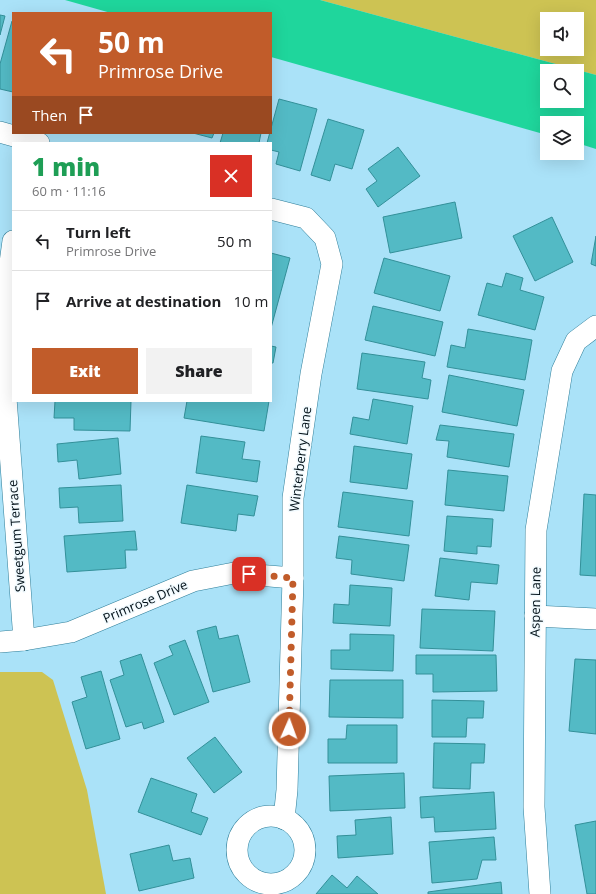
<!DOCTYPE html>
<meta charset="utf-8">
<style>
body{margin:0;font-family:"Open Sans",sans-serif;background:#f2f2f2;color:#202124;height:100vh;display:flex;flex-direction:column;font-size:15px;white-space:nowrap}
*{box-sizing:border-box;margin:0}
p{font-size:13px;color:#757577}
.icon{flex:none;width:22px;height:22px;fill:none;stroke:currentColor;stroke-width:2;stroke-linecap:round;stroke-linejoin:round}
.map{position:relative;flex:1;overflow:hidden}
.sheet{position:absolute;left:12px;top:142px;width:260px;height:260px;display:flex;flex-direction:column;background:#fff;border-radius:0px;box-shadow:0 4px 16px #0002}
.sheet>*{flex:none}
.guide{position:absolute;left:12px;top:12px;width:260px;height:122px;border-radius:0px;box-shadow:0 4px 16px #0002;background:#c15c2a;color:#fff;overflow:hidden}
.tools{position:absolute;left:540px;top:12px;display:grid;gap:8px}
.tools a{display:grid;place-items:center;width:44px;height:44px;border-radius:0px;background:#fff;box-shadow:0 4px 16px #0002;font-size:20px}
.pin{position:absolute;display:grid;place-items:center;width:34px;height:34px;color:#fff;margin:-17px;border-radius:8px;box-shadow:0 2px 6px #0006}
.me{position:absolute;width:44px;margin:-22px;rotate:2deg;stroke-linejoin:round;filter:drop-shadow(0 0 3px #0008)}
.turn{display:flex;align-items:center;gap:14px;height:84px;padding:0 20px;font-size:18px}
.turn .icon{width:52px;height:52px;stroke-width:2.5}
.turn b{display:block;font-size:28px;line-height:34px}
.then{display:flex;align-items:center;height:38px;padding:0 20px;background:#0003;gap:8px;font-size:15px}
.round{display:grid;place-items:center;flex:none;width:42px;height:42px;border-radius:0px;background:#f2f2f2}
.head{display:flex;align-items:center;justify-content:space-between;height:68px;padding:0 20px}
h1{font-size:24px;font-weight:800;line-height:30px;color:#1e9e55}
.cta{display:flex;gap:8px;margin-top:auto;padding:8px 20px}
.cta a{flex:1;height:46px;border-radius:0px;background:#c15c2a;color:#fff;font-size:16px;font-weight:800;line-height:46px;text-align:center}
.cta a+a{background:#f2f2f2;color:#202124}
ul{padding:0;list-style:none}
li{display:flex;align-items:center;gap:12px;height:60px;padding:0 20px;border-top:1px solid #e0e0e0}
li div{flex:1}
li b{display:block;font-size:15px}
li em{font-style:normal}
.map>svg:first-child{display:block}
.green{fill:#cdc353;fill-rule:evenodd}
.water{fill:#1fd69c;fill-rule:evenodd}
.building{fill:#53bac5;stroke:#339099}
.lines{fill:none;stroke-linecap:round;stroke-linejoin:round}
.street-casing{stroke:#2e7e99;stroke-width:22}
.street{stroke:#fff;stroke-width:21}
.route{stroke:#c15c2a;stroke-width:7;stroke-dasharray:0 12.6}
.labels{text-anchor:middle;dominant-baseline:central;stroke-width:3;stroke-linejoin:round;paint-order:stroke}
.street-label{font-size:13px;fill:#000f17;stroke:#f1fafe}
</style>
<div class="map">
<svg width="596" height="894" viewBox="0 0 596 894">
<rect width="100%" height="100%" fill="#aae2f8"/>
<g class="green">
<path d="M320 0H596V75ZM547 19H577V49H547Z"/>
<polygon points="0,672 42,672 53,680 87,790 106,894 0,894"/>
</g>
<path class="water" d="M65 0H320L596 75V149L577 143V123H547V135L271 57V13H111ZM547 71H577V101H547Z"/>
<g class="building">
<polygon points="0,15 5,16 0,35"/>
<polygon points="12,21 13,21 13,92 0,89 0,64"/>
<polygon points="279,99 317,109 300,171 276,164 279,152 271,150 271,143 267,143"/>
<polygon points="328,119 364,130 352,169 335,164 330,181 311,175"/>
<polygon points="193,133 214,133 212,138"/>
<polygon points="223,133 261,133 259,143 220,143"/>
<polygon points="398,147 420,176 378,207 366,189 377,181 368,169"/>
<polygon points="455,202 462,238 390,253 383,217"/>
<polygon points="552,217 573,262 535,281 513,236"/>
<polygon points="596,236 596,266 591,264"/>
<polygon points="271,253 290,258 271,328"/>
<polygon points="384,258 450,276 440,311 374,293"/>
<polygon points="506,273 523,278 520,290 544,297 535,330 478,315 487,283 502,287"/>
<polygon points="373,306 443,322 435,356 365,340"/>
<polygon points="468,329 532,340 525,380 447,367 451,345 465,348"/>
<polygon points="271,346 276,347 273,363 271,363"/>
<polygon points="362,353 425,362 422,378 431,380 428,399 357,389"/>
<polygon points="449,375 524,390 517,426 442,412"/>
<polygon points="373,399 413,406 407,444 350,434 353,417 369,420"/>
<polygon points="55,401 131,401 130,431 74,430 74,418 54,418"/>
<polygon points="187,401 269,401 264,431 184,418"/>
<polygon points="440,425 514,434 509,467 447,457 449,441 436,440"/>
<polygon points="201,436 245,442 242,459 260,461 257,482 196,473"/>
<polygon points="118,438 121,474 79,479 77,460 58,462 57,444"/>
<polygon points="354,446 412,454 407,489 350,482"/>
<polygon points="448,470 508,476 504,511 445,505"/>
<polygon points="121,485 123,521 79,523 78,507 60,508 59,488"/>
<polygon points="187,485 258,496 254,516 238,514 236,531 181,523"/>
<polygon points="343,492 413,501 409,536 338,527"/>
<polygon points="584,494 596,495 596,576 580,575"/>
<polygon points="447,516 493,519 491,547 477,546 477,554 444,551"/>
<polygon points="135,531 137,550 125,550 126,568 67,572 64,536"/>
<polygon points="339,536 409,545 404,581 351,574 352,560 336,558"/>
<polygon points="440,558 499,565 497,584 471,582 469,600 435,596"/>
<polygon points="350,585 392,588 390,626 333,623 334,604 349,605"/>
<polygon points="422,609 495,611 493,651 420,648"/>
<polygon points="216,626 219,639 238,635 250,682 213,692 197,631"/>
<polygon points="350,634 394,635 393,671 331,669 331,650 350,650"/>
<polygon points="185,640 209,702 174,715 154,663 173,655 169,646"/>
<polygon points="141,654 164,722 144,729 142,722 126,727 110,680 124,675 120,661"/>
<polygon points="416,655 496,655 497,691 433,692 433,674 416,674"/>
<polygon points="575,659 596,660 596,734 569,731"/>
<polygon points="101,671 120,739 86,749 72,702 87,697 81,677"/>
<polygon points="330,680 403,680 403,718 329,717"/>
<polygon points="432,700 484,701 483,718 467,718 466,737 432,737"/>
<polygon points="347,725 397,725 397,763 328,763 328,739 346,739"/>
<polygon points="215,737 242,772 214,793 187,758"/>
<polygon points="434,743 485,744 484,763 471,763 470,789 433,788"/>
<polygon points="404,773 405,808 330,811 329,776"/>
<polygon points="151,778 197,794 191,812 208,818 201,835 138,812"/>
<polygon points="494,792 496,829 435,832 434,817 421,818 420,797"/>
<polygon points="391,817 393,854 338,858 337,836 356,835 355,820"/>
<polygon points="596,821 596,894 587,894 575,825"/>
<polygon points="494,837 496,860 482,860 477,879 432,883 429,842"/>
<polygon points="169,845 173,861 190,858 194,878 139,891 130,854"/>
<polygon points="332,875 347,888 357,876 378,894 316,894"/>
<polygon points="501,882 502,894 428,894 428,892"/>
</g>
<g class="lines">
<g class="street-casing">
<g id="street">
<polyline points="0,132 39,143"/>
<polyline points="271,209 306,218 325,238 332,264 311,374 293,498 293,578 287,790 284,819"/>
<polyline points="13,241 3,314 6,398 24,640"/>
<polyline points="535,616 596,619"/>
<polyline points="0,642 24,640 71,632 193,581 234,573 293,578"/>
<circle cx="271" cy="850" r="34"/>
<polyline points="540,894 534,807 536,530 562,371 576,341 596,326"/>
</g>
</g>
<use href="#street" class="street"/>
</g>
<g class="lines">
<polyline class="route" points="249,574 293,578 289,729"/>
</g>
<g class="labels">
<g class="street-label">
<text transform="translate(300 459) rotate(-83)">Winterberry Lane</text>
<text transform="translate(16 536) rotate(-94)">Sweetgum Terrace</text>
<text transform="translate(145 601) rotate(-23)">Primrose Drive</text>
<text transform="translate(535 602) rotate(-89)">Aspen Lane</text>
</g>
</g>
</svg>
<div class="tools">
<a><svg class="icon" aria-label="sound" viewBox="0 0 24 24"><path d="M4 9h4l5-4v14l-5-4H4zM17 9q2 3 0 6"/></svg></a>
<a><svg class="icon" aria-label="search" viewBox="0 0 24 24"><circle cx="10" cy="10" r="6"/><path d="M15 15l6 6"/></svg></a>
<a><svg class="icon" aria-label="layers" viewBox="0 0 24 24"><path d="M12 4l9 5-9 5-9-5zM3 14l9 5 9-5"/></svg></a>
</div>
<div class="pin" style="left:249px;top:574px;background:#d93025"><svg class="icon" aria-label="arrive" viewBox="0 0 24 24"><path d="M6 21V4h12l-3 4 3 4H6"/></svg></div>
<svg class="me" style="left:289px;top:729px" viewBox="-20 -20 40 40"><circle r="17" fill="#c15c2a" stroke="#fff" stroke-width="3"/><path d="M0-11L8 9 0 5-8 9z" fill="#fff"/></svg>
<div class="guide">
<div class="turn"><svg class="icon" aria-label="left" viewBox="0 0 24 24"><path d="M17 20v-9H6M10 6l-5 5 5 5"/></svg><div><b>50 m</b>Primrose Drive</div></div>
<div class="then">Then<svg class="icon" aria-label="arrive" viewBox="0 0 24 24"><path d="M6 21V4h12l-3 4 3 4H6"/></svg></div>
</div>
<section class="sheet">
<div class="head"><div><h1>1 min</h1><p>60 m · 11:16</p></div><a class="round" style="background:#d93025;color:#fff"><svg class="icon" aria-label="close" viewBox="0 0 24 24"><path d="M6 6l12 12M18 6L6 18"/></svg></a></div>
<ul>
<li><svg class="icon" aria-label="left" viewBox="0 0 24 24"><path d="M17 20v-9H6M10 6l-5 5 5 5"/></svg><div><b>Turn left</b><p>Primrose Drive</p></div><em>50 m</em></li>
<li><svg class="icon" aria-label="arrive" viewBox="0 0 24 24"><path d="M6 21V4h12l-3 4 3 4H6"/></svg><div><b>Arrive at destination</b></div><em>10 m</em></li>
</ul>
<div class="cta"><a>Exit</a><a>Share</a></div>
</section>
</div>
